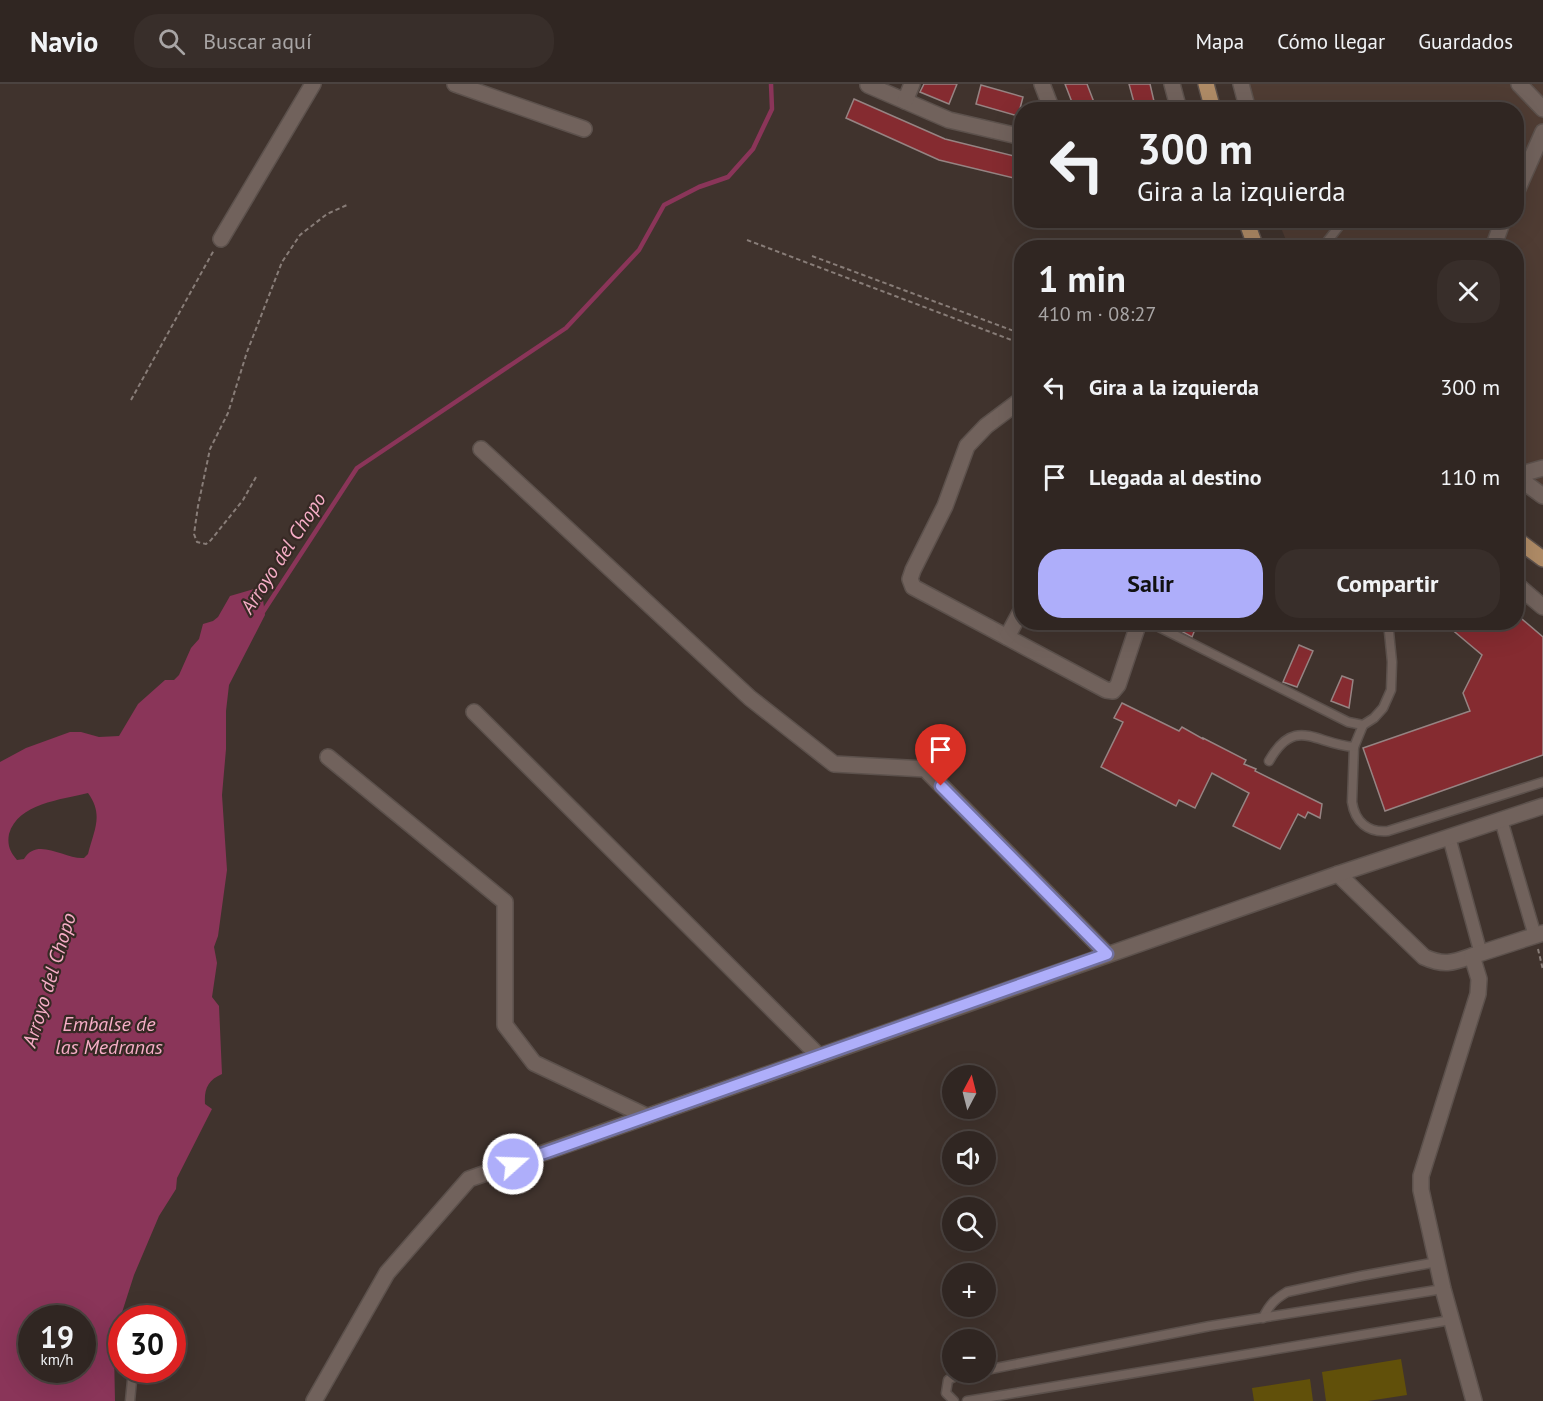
<!DOCTYPE html>
<html lang="es">
<meta charset="utf-8">
<style>
body{margin:0;font-family:"PT Sans",sans-serif;background:#382e2a;color:#f1f3f6;height:100vh;display:flex;flex-direction:column;font-size:22px;white-space:nowrap}
*{box-sizing:border-box;margin:0}
p{font-size:20px;color:#a8a5a5}
.icon{flex:none;width:33px;height:33px;fill:none;stroke:currentColor;stroke-width:2;stroke-linecap:round;stroke-linejoin:round}
.map{position:relative;flex:1;overflow:hidden}
.details{position:absolute;left:1014px;top:156px;width:510px;height:390px;display:flex;flex-direction:column;background:#302622;border-radius:24px;box-shadow:0 6px 24px #0002,0 0 0 2px #4b4340}
.details>*{flex:none}
.guide{position:absolute;left:1014px;top:18px;width:510px;height:126px;border-radius:24px;box-shadow:0 6px 24px #0002,0 0 0 2px #4b4340;background:#302622;color:#f1f3f6;overflow:hidden}
.needle{width:39px;rotate:7deg}
.buttons{position:absolute;left:942px;top:981px;display:grid;gap:12px}
.buttons a{display:grid;place-items:center;width:54px;height:54px;border-radius:50%;background:#302622;box-shadow:0 6px 24px #0002,0 0 0 2px #4b4340;font-size:30px}
.speed{position:absolute;left:18px;top:1221px;display:flex;gap:12px;font-size:30px;font-weight:700;text-align:center}
.speed>*{display:grid;place-content:center;width:78px;height:78px;border-radius:50%;background:#302622;box-shadow:0 6px 24px #0002,0 0 0 2px #4b4340;line-height:1}
.speed small{font-size:15px;font-weight:400}
.speed .limit{border:9px solid #d22;background:#fff;color:#111}
.pin{position:absolute;display:grid;place-items:center;width:51px;height:51px;color:#fff;margin:-62px -26px;border-radius:50% 50% 50% 0;rotate:-45deg;box-shadow:0 0 6px #0007}
.pin .icon{rotate:45deg}
.me{position:absolute;width:66px;margin:-33px;rotate:70deg;stroke-linejoin:round;filter:drop-shadow(0 0 4px #0008)}
.turn{display:flex;align-items:center;gap:21px;height:126px;padding:0 24px;font-size:27px}
.turn .icon{width:78px;height:78px;stroke-width:2.5}
.turn b{display:block;font-size:42px;line-height:51px}
.round{display:grid;place-items:center;flex:none;width:63px;height:63px;border-radius:24px;background:#382e2a}
.head{display:flex;align-items:center;justify-content:space-between;height:102px;padding:0 24px}
h1{font-size:36px;font-weight:700;line-height:45px}
.primary-button{display:flex;gap:12px;margin-top:auto;padding:12px 24px}
.primary-button a{flex:1;height:69px;border-radius:24px;background:#aeaefa;color:#111;font-size:24px;font-weight:700;line-height:69px;text-align:center}
.primary-button a+a{background:#382e2a;color:#f1f3f6}
ul{padding:0;list-style:none}
li{display:flex;align-items:center;gap:18px;height:90px;padding:0 24px}
li div{flex:1}
li b{display:block;font-size:22px}
li em{font-style:normal}
header{display:flex;align-items:center;gap:36px;box-sizing:border-box;height:84px;padding:0 30px;background:#302622;border-bottom:2px solid #4b4340}
header strong{font-size:28px}
nav{display:flex;gap:33px;margin-inline-start:auto;font-size:21px}
.search{width:420px;height:54px;background:#382e2a;display:flex;align-items:center;gap:15px;box-sizing:border-box;padding:0 21px;border-radius:24px;color:#a8a5a5;font-size:22px}
.map>svg:first-child{display:block}
.built{fill:#4f3c33}
.green{fill:#61500a}
.water{fill:#8a3559;fill-rule:evenodd}
.lines{fill:none;stroke-linecap:round;stroke-linejoin:round}
.stream{stroke:#8a3559;stroke-width:4.5}
.building{fill:#852b30;stroke:#968483;stroke-width:1.5}
.service-casing{stroke:#5c514c;stroke-width:11}
.pedestrian-casing{stroke:#5c514c;stroke-width:15}
.minor-casing{stroke:#5c514c;stroke-width:18}
.primary-casing{stroke:#5c514c;stroke-width:18}
.path{stroke:#887d78;stroke-width:2;stroke-dasharray:4.5 3;stroke-linecap:butt}
.service{stroke:#71625c;stroke-width:8}
.pedestrian{stroke:#71625c;stroke-width:12}
.minor{stroke:#71625c;stroke-width:15}
.primary{stroke:#af8b66;stroke-width:15}
.route-casing{stroke:#7171a2;stroke-width:15}
.route{stroke:#aeaefa;stroke-width:10}
.labels{text-anchor:middle;dominant-baseline:central;stroke-width:4.5;stroke-linejoin:round;paint-order:stroke}
.water-label{font-size:20px;font-style:italic;fill:#f7aec7;stroke:#362924}
</style>
<header>
<strong>Navio</strong>
<div class="search"><svg class="icon" aria-label="search" viewBox="0 0 24 24"><circle cx="10" cy="10" r="6"/><path d="M15 15l6 6"/></svg>Buscar aquí</div>
<nav><a>Mapa</a><a>Cómo llegar</a><a>Guardados</a></nav>
</header>
<div class="map">
<svg width="1543" height="1317" viewBox="0 0 1543 1317">
<rect width="100%" height="100%" fill="#40332d"/>
<polygon class="built" points="1241,0 1543,0 1543,412 1517,392 1516,164 1289,163 1278,137 1516,136 1516,26 1248,25"/>
<g class="green">
<polygon points="1401,1275 1407,1311 1368,1317 1326,1317 1322,1288"/>
<polygon points="1310,1295 1313,1317 1254,1317 1252,1304"/>
</g>
<path class="water" d="M254 505 262 508 265 531 229 601 226 627V665L222 711 227 786 218 852 214 863 217 879 212 913 219 922 222 990C208 996 204 1005 205 1020L212 1025 177 1094 176 1105 159 1132 134 1191 117 1244 114 1268 115 1317H0V678L26 664 70 648H81L99 653 119 652 138 620 165 596H174L179 591 191 564 199 555 203 540 213 537 218 533 230 512ZM88 709C104 731 94 746 88 770L84 774C66 776 37 752 24 775L17 776C10 768 7 761 9 750 18 719 61 716 88 709ZM32 1234H82V1286H32Z"/>
<g class="lines">
<polyline class="stream" points="263,528 357,384 566,244 639,166 664,121 699,103 728,93 753,65 772,25 771,0"/>
</g>
<g class="building">
<polygon points="924,0 957,0 949,20 920,8"/>
<polygon points="1065,0 1087,0 1097,26 1075,26"/>
<polygon points="1129,0 1150,0 1156,26 1136,26"/>
<polygon points="981,1 1023,13 1018,32 976,20"/>
<polygon points="854,15 945,55 1022,74 1022,96 939,76 846,34"/>
<polygon points="1516,530 1543,553 1543,671 1385,727 1363,664 1470,627 1463,609 1482,571 1443,538 1516,538"/>
<polygon points="1164,538 1198,538 1192,553"/>
<polygon points="1299,561 1313,567 1297,603 1283,598"/>
<polygon points="1342,592 1353,596 1349,624 1331,617"/>
<polygon points="1122,619 1179,647 1182,643 1203,655 1203,654 1246,676 1244,680 1256,685 1255,687 1322,720 1320,734 1308,728 1305,734 1298,730 1280,765 1233,742 1249,709 1212,689 1195,724 1179,716 1176,722 1101,683 1123,638 1114,634"/>
</g>
<g class="lines">
<g class="service-casing">
<g id="service">
<polyline points="1322,164 1344,136"/>
<polyline points="1149,538 1348,638 1363,641"/>
<path d="M1388 538 1392 578 1391 606 1383 624 1374 634 1363 641 1354 663 1352 718C1355 738 1368 749 1388 747L1543 698"/>
<path d="M1269 677C1295 631 1315 660 1354 663"/>
<path d="M1263 1234C1269 1221 1275 1215 1287 1208L1361 1192 1437 1178"/>
<polyline points="986,1286 1210,1242 1443,1205"/>
<polyline points="130,1317 133,1286"/>
<polyline points="954,1317 946,1309 948,1296 956,1292 973,1288"/>
<polyline points="967,1317 1451,1236"/>
</g>
</g>
<g class="pedestrian-casing">
<g id="pedestrian">
<polyline points="1501,736 1535,852"/>
<polyline points="1449,753 1481,870"/>
</g>
</g>
<g class="minor-casing">
<g id="minor">
<polyline points="455,0 584,45"/>
<polyline points="1042,0 1052,26"/>
<polyline points="1172,0 1179,26"/>
<polyline points="1241,0 1248,26"/>
<polyline points="1519,0 1543,25"/>
<polyline points="868,1 949,36 1022,53"/>
<polyline points="905,17 912,0"/>
<polyline points="1516,109 1543,48"/>
<polyline points="221,155 313,0"/>
<polyline points="1220,164 1221,164"/>
<polyline points="1493,164 1503,136"/>
<polyline points="1022,315 986,342 967,362 945,422 913,486 910,495 913,503 1106,606 1113,607 1118,601 1139,538"/>
<polyline points="481,365 750,614 834,680 925,685 1107,870"/>
<polyline points="1516,392 1543,412"/>
<polyline points="1520,395 1525,389 1543,384"/>
<polyline points="1516,500 1543,523"/>
<polyline points="1007,553 1022,525"/>
<polyline points="474,628 818,971"/>
<polyline points="328,673 505,818 505,941 534,979 646,1032"/>
<path d="M1338 790 1424 873C1444 882 1452 879 1472 872"/>
<polyline points="314,1317 387,1189 469,1095 1338,790 1543,722"/>
<polyline points="1474,1317 1443,1205 1421,1106 1421,1092 1478,910 1479,895 1472,872 1543,849"/>
</g>
</g>
<g class="primary-casing">
<g id="primary">
<polyline points="1206,0 1213,26"/>
<polyline points="1246,136 1256,164"/>
<polyline points="1516,455 1543,475"/>
</g>
</g>
<g class="path">
<polyline points="747,156 1022,260"/>
<polyline points="812,172 1022,250"/>
<polyline points="131,316 214,166"/>
<polyline points="256,393 243,416 211,456 206,460 197,458 194,450 198,422 210,365 228,329 247,268 282,178 300,151 327,130 347,121"/>
<polyline points="1538,865 1543,886"/>
</g>
<use href="#service" class="service"/>
<use href="#pedestrian" class="pedestrian"/>
<use href="#minor" class="minor"/>
<use href="#primary" class="primary"/>
</g>
<g class="lines">
<g class="route-casing">
<polyline id="route" points="513,1080 1107,870 941,702"/>
</g>
<use href="#route" class="route"/>
</g>
<g class="labels">
<g class="water-label">
<text transform="translate(283 469) rotate(-57)">Arroyo del Chopo</text>
<text transform="translate(49 896) rotate(-73)">Arroyo del Chopo</text>
<text x="109" y="940">Embalse de<tspan x="109" dy="23">las Medranas</tspan></text>
</g>
</g>
</svg>
<div class="buttons">
<a><svg class="needle" viewBox="-14 -14 28 28"><path d="M0-13l5 13h-10z" fill="#e53935"/><path d="M0 13l5-13h-10z" fill="#a8a5a5"/></svg></a>
<a><svg class="icon" aria-label="sound" viewBox="0 0 24 24"><path d="M4 9h4l5-4v14l-5-4H4zM17 9q2 3 0 6"/></svg></a>
<a><svg class="icon" aria-label="search" viewBox="0 0 24 24"><circle cx="10" cy="10" r="6"/><path d="M15 15l6 6"/></svg></a>
<a>+</a>
<a>−</a>
</div>
<div class="speed"><div>19<small>km/h</small></div><div class="limit">30</div></div>
<div class="pin" style="left:941px;top:702px;background:#d93025"><svg class="icon" aria-label="arrive" viewBox="0 0 24 24"><path d="M6 21V4h12l-3 4 3 4H6"/></svg></div>
<svg class="me" style="left:513px;top:1080px" viewBox="-20 -20 40 40"><circle r="17" fill="#aeaefa" stroke="#fff" stroke-width="3"/><path d="M0-11L8 9 0 5-8 9z" fill="#fff"/></svg>
<div class="guide">
<div class="turn"><svg class="icon" aria-label="left" viewBox="0 0 24 24"><path d="M17 20v-9H6M10 6l-5 5 5 5"/></svg><div><b>300 m</b>Gira a la izquierda</div></div>
</div>
<section class="details">
<div class="head"><div><h1>1 min</h1><p>410 m · 08:27</p></div><a class="round"><svg class="icon" aria-label="close" viewBox="0 0 24 24"><path d="M6 6l12 12M18 6L6 18"/></svg></a></div>
<ul>
<li><svg class="icon" aria-label="left" viewBox="0 0 24 24"><path d="M17 20v-9H6M10 6l-5 5 5 5"/></svg><div><b>Gira a la izquierda</b></div><em>300 m</em></li>
<li><svg class="icon" aria-label="arrive" viewBox="0 0 24 24"><path d="M6 21V4h12l-3 4 3 4H6"/></svg><div><b>Llegada al destino</b></div><em>110 m</em></li>
</ul>
<div class="primary-button"><a>Salir</a><a>Compartir</a></div>
</section>
</div>
